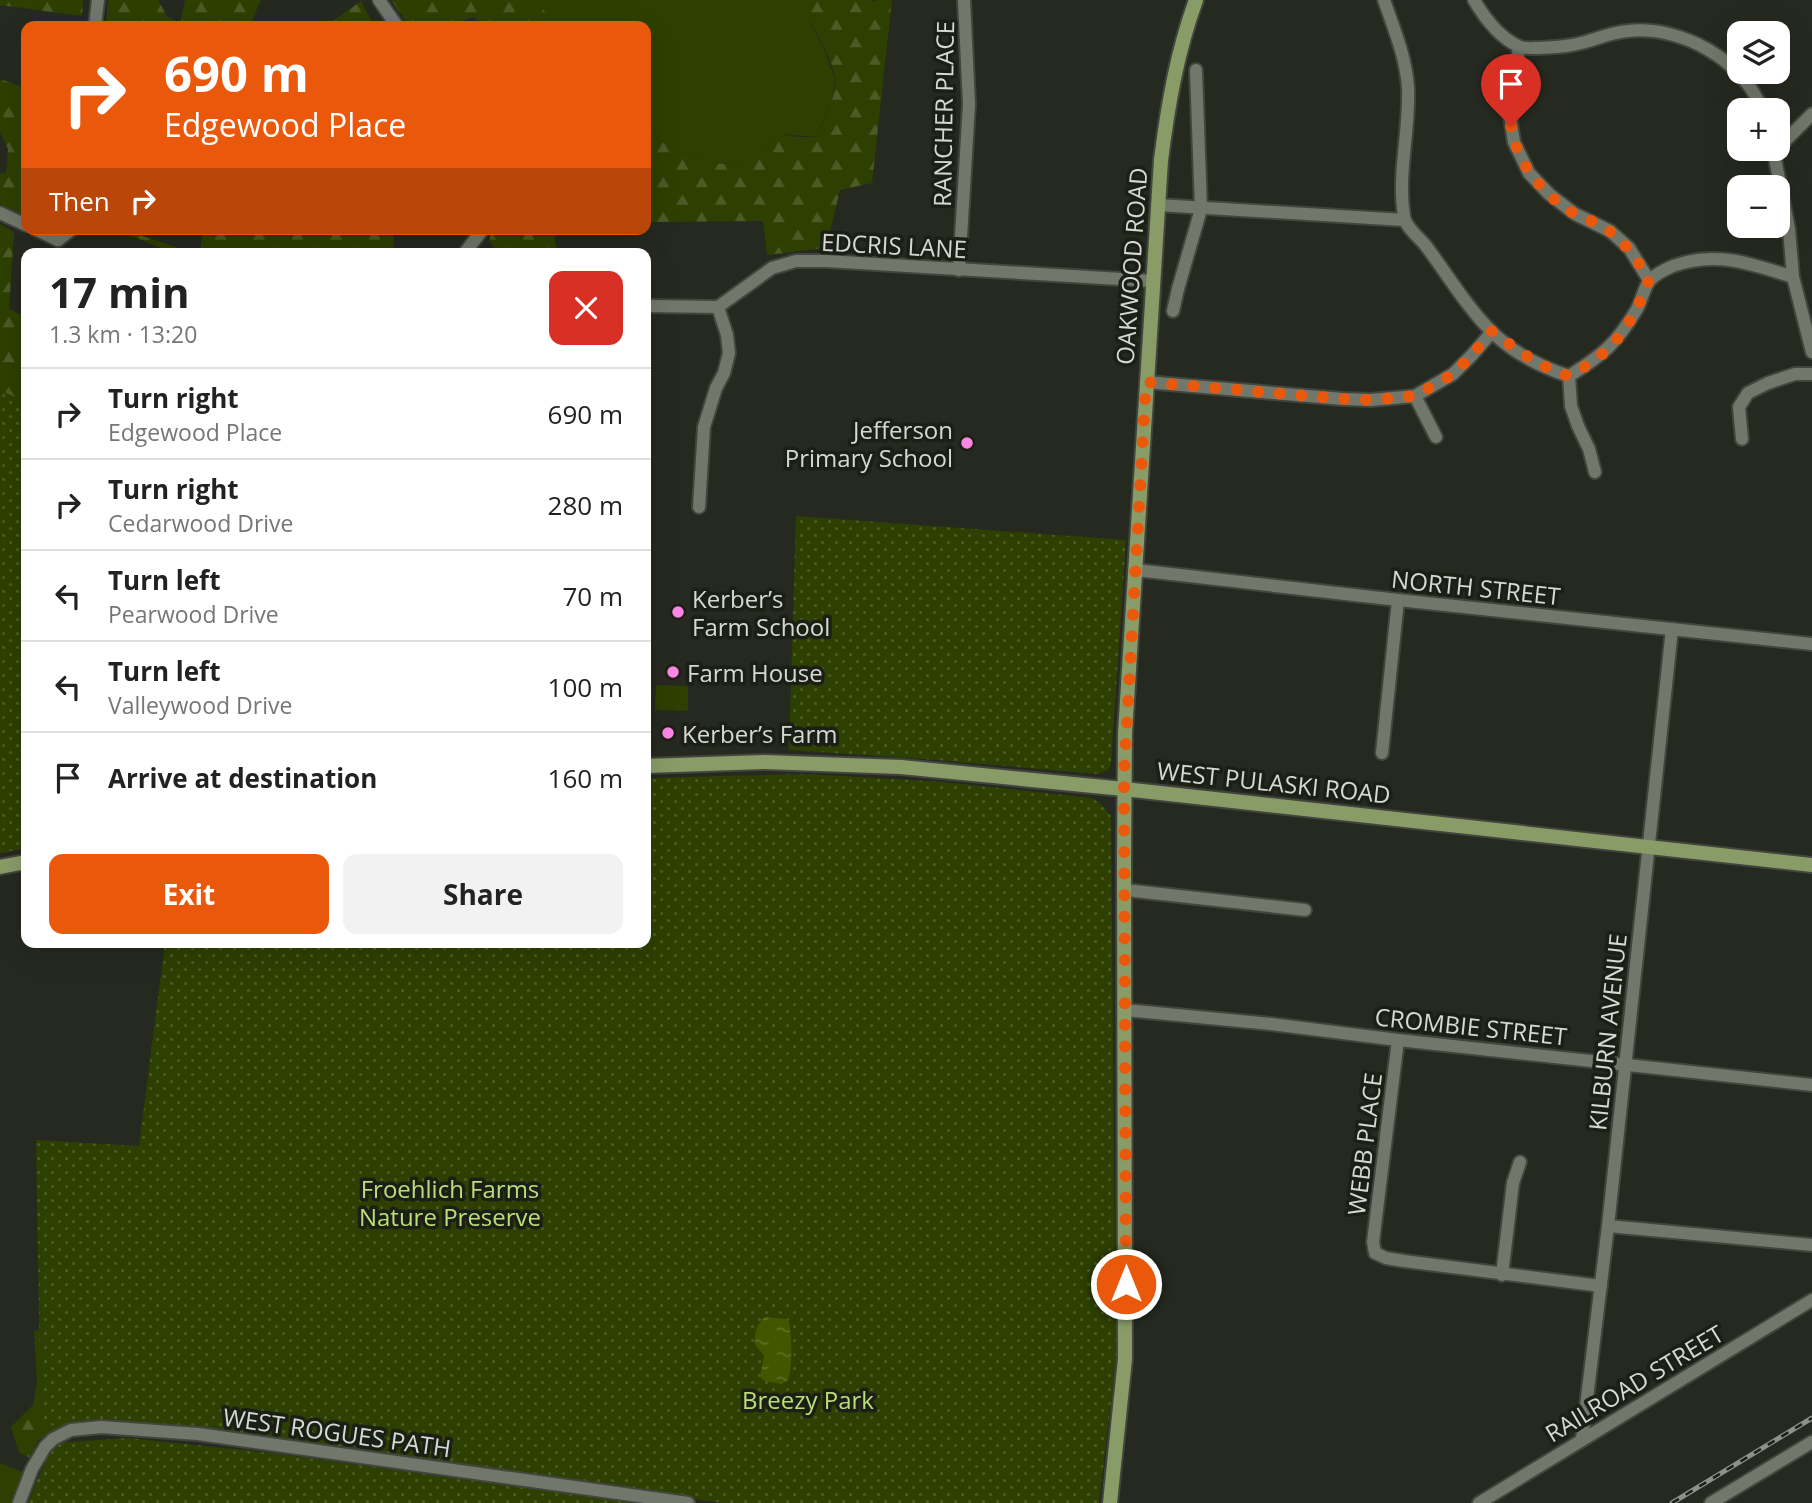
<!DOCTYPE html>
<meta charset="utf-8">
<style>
body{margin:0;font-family:"Open Sans",sans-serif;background:#f2f2f2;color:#222;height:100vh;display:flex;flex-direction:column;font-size:26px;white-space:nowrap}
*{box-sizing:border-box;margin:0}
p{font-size:23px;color:#767676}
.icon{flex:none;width:38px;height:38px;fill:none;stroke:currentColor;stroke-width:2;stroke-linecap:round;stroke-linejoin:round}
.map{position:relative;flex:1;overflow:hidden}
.panel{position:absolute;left:21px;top:248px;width:630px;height:700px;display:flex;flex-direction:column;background:#fff;border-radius:14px;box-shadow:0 7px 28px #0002}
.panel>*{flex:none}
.hud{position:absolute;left:21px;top:21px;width:630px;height:214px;border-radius:14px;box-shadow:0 7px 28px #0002;background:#ea580c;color:#fff;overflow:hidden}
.tools{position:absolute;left:1727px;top:21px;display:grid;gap:14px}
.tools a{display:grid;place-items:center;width:63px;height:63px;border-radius:14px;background:#fff;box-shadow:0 7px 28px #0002;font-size:35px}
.pin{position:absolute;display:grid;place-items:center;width:60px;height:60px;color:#fff;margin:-72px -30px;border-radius:50% 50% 50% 0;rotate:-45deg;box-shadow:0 0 7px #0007}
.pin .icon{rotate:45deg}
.me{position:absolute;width:77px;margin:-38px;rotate:0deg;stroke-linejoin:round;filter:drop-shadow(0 0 5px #0008)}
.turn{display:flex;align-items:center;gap:24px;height:147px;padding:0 28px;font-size:32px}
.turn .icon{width:91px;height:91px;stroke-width:2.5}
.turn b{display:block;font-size:49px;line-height:60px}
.then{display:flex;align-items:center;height:66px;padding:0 28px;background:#0003;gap:14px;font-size:26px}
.round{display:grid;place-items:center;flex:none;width:74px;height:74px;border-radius:14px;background:#f2f2f2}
.overview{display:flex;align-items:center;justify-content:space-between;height:119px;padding:0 28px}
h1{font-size:42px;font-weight:700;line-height:52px}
.primary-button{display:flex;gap:14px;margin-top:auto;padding:14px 28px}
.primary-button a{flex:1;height:80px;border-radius:14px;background:#ea580c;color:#fff;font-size:28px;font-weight:700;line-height:80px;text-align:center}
.primary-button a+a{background:#f2f2f2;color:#222}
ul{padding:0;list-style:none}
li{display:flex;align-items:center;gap:21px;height:91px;padding:0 28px;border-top:2px solid #e0e0e0}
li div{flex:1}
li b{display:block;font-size:26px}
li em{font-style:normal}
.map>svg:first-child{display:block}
.green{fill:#2e3f02}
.forest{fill:url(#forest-firs)}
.park{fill:url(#park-dots)}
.water{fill:url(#water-ripples)}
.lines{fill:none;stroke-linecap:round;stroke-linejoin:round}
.minor-casing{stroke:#42453d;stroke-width:16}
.major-casing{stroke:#42453d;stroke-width:18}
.minor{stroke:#72776b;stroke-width:12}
.major{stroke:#899c67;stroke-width:14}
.rail-casing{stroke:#8d9188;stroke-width:5}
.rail{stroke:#1b1f15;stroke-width:2.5;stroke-dasharray:8;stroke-linecap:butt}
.route{stroke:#ea580c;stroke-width:12;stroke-dasharray:0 21.6}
.poi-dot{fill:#fc86e4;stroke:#1b1f15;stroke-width:2.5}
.labels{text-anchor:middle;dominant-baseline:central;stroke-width:7;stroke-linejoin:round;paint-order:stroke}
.street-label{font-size:24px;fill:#d6d9d2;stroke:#1b1f15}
.poi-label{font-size:24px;fill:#d6d9d2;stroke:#1b1f15;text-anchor:start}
.park-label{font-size:24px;fill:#badf77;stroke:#1b1f15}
</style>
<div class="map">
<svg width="1812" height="1503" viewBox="0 0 1812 1503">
<defs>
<pattern id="forest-firs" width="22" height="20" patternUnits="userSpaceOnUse" patternTransform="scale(1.75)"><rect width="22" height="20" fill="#2e3f02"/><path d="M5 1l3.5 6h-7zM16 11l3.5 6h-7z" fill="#4c5a26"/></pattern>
<pattern id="park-dots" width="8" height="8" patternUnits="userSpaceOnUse" patternTransform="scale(1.75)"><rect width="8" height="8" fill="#2e3f02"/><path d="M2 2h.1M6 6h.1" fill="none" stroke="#4c5a26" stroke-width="1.8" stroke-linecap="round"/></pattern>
<pattern id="water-ripples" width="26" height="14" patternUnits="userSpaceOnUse" patternTransform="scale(1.75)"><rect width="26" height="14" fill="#405700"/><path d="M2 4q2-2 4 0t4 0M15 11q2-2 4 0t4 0" fill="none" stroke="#5b6f24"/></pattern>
</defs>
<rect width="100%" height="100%" fill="#25291f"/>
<g class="green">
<polygon points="539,0 793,0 803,10 824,49 835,79 832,100 816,137 781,134 754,159 721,164 673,150 646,128 646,26 552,26"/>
<polygon points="656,685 688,686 688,711 655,710"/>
<polygon points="0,1463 23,1472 13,1503 0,1503"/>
</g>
<g class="forest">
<polygon points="0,0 83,0 82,16 0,5"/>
<polygon points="108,0 158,0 167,16 180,24 185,0 261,0 249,26 106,26"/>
<polygon points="391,0 539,0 552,26 481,26 474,17 446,26 409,26"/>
<path d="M793 0H871L874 2 876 0H892L872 183 840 190 826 248 767 255 763 221 646 222V128L673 150 721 164 754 159 781 134 796 137H816C823 121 837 96 835 78 833 59 807 13 793 0Z"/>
<polygon points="361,1 374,26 326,26"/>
<polygon points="0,79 26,88 26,217 0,204 0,173 6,174 8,149 0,132"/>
<polygon points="0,224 14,232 9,309 26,317 26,848 0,853"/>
<polygon points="115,229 121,229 197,254 175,254"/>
<polygon points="203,229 394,229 393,254 200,254"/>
<polygon points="492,229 563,229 554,237 558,254 498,254 489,241"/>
<polygon points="64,1323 76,1420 38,1440 31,1458 19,1453 11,1427 33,1405 37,1383 34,1331"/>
</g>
<g class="park">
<polygon points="0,390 15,397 26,398 26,848 0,853"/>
<polygon points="796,516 1126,540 1111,765 1108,770 1098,774 924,759 789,750"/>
<polygon points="807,774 944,782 1092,798 1101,804 1111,816 1116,1360 1099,1503 723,1503 192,1426 79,1423 41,1426 36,1140 139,1146 165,943 646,943 646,778"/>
<polygon points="128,1438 272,1453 634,1503 28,1503 34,1487 54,1443"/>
</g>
<path class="water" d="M765 1317 785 1319 789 1322C792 1341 793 1362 788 1380L782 1384 765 1381 760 1377 764 1356C762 1352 758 1349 756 1346 752 1336 758 1322 765 1317Z"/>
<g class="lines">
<g class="minor-casing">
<g id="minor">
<polyline points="379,0 397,26"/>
<path d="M1384 0C1394 29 1406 57 1408 88 1410 130 1397 174 1404 216 1405 227 1419 237 1426 246 1447 274 1466 306 1491 331 1512 352 1541 367 1569 376"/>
<path d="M1474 0C1484 17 1499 37 1518 46 1523 49 1532 48 1539 48 1553 47 1568 47 1581 43 1597 39 1612 32 1628 31 1680 25 1744 60 1762 110"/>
<polyline points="95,26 98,0"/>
<polyline points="1519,48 1509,110 1514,142 1529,173 1549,194 1575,214 1610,231 1629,248 1649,280"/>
<polyline points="1778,148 1812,114"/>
<polyline points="1773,149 1789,229 1793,277 1812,352"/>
<polyline points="1158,205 1404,220"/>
<polyline points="0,213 26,225"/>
<polyline points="35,229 58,240 72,229"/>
<polyline points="464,254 483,229"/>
<polyline points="959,270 969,104 964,0"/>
<polyline points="646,306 718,307 772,268 796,261 826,261 1153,281"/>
<polyline points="1173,311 1178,289 1201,209 1196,70"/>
<path d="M1569 376C1604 354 1616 344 1637 309 1642 300 1644 287 1650 280 1656 274 1666 269 1673 266 1716 250 1752 264 1793 277"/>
<polyline points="1569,376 1571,406 1578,426 1589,449 1595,472"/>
<polyline points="1146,382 1343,399 1371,400 1415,396 1453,374 1472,355 1492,332"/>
<polyline points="1415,396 1436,437"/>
<polyline points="1742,439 1739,407 1748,393 1768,383 1795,374 1812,374"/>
<polyline points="699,507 704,427 716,388 724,373 729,353 727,335 718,307"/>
<polyline points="1136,570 1398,600 1812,644"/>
<polyline points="1382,753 1398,600"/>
<polyline points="1125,890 1305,910"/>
<polyline points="1125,1010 1271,1024 1398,1040 1812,1085"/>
<polyline points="1398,1040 1373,1242 1375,1253 1386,1258 1404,1261 1601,1286"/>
<polyline points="1608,1226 1812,1245"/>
<polyline points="1502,1275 1513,1183 1520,1162"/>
<polyline points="1582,1439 1608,1226 1672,629"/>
<polyline points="19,1503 32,1469 45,1447 53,1439 71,1430 101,1427 198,1434 688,1503"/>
<polyline points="1479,1503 1812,1300"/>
<polyline points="1711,1503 1812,1442"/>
</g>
</g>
<g class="major-casing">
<g id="major">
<polyline points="646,766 764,762 901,767 1124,789 1812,865"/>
<polyline points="0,867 26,862"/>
<path d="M1110 1503 1125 1359 1124 861 1125 733 1161 160C1168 105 1177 52 1196 0"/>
</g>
</g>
<use href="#minor" class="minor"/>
<use href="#major" class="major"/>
<g class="rail-casing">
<polyline id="rail" points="1672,1503 1812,1418"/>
</g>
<use href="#rail" class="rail"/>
</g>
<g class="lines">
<path class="route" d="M1126 1284 1124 775 1146 382 1343 399 1371 400 1415 396 1453 374 1472 355 1492 331C1517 350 1539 367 1569 376 1579 370 1589 365 1597 358 1623 339 1638 309 1649 280 1638 262 1629 247 1612 233 1601 223 1586 220 1573 213 1542 193 1517 164 1511 126"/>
</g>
<g class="poi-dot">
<circle cx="967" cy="443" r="7"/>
<circle cx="678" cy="612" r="7"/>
<circle cx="673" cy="672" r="7"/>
<circle cx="668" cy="733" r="7"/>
</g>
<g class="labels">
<g class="street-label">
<text transform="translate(943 114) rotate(-89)">RANCHER PLACE</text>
<text transform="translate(894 245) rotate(3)">EDCRIS LANE</text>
<text transform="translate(1131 266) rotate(-86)">OAKWOOD ROAD</text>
<text transform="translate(1476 587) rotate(6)">NORTH STREET</text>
<text transform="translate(1274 782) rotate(6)">WEST PULASKI ROAD</text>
<text transform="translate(1471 1026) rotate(6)">CROMBIE STREET</text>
<text transform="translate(1607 1032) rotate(-84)">KILBURN AVENUE</text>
<text transform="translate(1364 1144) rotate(-83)">WEBB PLACE</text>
<text transform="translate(1634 1383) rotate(-31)">RAILROAD STREET</text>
<text transform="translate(337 1432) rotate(8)">WEST ROGUES PATH</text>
</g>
<g class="poi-label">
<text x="953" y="429" text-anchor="end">Jefferson<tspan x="953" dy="28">Primary School</tspan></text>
<text x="692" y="598">Kerber’s<tspan x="692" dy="28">Farm School</tspan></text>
<text x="687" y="672">Farm House</text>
<text x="682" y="733">Kerber’s Farm</text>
</g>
<g class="park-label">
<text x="450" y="1188">Froehlich Farms<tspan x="450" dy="28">Nature Preserve</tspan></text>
<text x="808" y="1399">Breezy Park</text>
</g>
</g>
</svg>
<div class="tools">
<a><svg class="icon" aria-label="layers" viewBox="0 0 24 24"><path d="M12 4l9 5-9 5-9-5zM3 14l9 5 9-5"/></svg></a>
<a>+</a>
<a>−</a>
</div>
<div class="pin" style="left:1511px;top:126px;background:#d93025"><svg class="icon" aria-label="arrive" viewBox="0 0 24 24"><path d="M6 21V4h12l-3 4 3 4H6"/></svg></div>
<svg class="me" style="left:1126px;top:1284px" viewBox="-20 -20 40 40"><circle r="17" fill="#ea580c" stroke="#fff" stroke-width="3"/><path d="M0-11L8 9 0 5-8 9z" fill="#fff"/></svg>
<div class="hud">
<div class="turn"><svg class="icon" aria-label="right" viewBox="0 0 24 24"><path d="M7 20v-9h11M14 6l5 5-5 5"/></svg><div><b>690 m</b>Edgewood Place</div></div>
<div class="then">Then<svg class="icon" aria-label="right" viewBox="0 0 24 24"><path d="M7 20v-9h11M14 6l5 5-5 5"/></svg></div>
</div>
<section class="panel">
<div class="overview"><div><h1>17 min</h1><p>1.3 km · 13:20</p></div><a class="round" style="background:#d93025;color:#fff"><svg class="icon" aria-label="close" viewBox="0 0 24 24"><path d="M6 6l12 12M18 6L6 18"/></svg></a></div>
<ul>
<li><svg class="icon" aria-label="right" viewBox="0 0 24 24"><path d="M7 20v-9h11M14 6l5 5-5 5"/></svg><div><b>Turn right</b><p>Edgewood Place</p></div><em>690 m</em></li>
<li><svg class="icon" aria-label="right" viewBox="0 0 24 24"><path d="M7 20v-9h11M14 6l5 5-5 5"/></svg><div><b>Turn right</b><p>Cedarwood Drive</p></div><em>280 m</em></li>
<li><svg class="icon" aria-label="left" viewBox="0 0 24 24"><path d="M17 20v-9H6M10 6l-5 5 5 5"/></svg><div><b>Turn left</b><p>Pearwood Drive</p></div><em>70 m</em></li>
<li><svg class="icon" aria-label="left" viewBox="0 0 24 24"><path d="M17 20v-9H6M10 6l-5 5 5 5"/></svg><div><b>Turn left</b><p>Valleywood Drive</p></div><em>100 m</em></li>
<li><svg class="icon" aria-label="arrive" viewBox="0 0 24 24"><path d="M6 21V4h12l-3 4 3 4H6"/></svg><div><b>Arrive at destination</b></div><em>160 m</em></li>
</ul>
<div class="primary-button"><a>Exit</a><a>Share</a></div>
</section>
</div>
